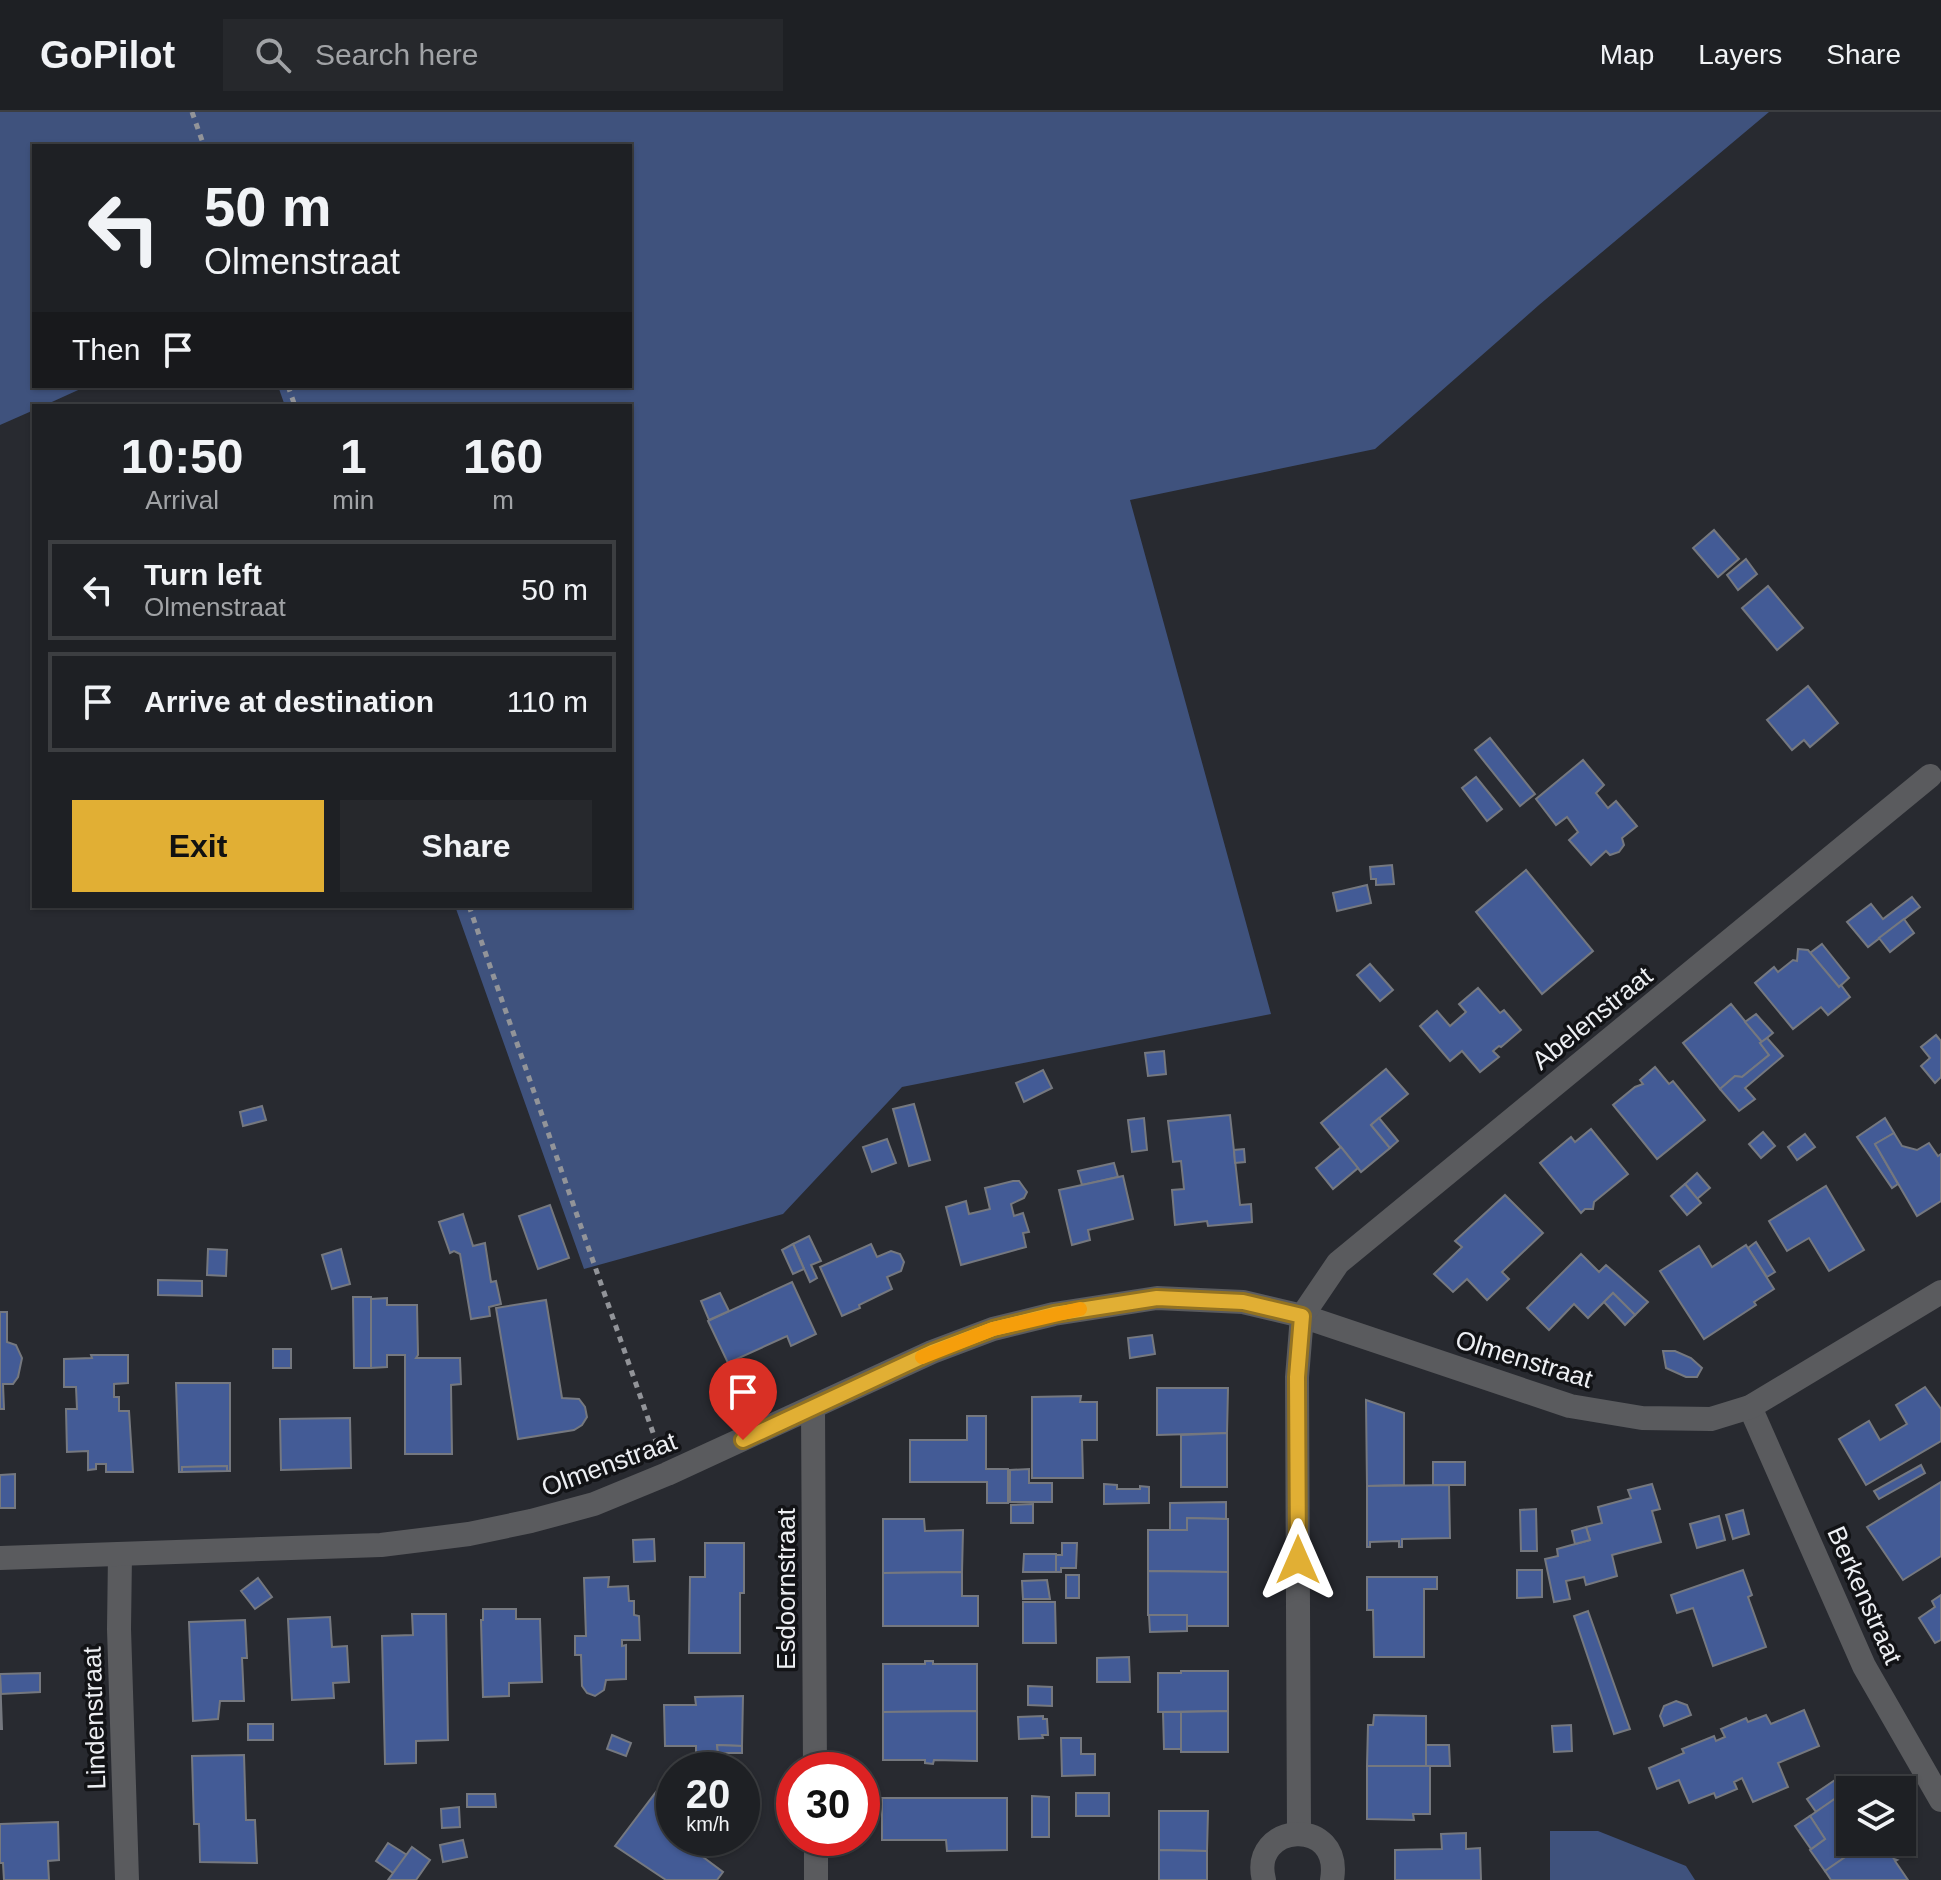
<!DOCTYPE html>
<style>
body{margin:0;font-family:Helvetica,sans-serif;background:#26282c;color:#f1f3f6;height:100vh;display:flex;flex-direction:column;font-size:30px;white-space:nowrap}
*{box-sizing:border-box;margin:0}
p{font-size:26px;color:#a1a3a6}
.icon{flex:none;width:44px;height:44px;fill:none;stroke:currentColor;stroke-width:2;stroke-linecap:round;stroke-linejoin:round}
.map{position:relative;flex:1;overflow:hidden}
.panel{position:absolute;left:32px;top:292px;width:600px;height:504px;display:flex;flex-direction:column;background:#1e2024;border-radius:0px;box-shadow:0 2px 6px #0004,0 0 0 2px #3c3e41}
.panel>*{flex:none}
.hud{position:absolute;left:32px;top:32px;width:600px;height:244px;border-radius:0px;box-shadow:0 2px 6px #0004,0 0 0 2px #3c3e41;background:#1e2024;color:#f1f3f6;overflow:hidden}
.fabs{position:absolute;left:1836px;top:1664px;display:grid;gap:16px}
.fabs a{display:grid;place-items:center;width:80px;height:80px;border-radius:0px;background:#1e2024;box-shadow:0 2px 6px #0004,0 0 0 2px #3c3e41;font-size:40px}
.speed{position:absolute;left:656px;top:1640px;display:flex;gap:16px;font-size:40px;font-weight:700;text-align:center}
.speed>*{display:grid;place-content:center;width:104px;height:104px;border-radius:50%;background:#1e2024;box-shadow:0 2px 6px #0004,0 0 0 2px #3c3e41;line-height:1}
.speed small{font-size:20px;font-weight:400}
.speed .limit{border:12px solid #d22;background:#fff;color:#111}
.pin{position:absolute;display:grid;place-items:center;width:68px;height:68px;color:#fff;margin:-82px -34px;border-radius:50% 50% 50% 0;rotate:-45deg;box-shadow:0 0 8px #0007}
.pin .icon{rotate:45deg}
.me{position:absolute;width:88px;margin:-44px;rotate:0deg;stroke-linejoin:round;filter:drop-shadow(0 0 6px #0008)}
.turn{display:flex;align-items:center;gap:28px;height:168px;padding:0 40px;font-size:36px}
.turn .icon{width:104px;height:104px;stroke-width:2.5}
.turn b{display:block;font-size:56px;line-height:68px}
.then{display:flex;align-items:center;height:76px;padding:0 40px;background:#0003;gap:16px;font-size:30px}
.eta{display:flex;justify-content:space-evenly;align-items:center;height:136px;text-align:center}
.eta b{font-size:48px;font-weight:700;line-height:56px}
.button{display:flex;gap:16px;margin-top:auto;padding:16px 40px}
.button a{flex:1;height:92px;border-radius:0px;background:#e1af34;color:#111;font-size:32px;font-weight:700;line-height:92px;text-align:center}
.button a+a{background:#26282c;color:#f1f3f6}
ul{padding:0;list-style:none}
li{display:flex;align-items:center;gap:24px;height:100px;margin:0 16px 12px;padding:0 24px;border:4px solid #3c3e41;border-radius:0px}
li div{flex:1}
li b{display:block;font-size:30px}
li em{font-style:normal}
header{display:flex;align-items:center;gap:48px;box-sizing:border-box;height:112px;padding:0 40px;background:#1e2024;border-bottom:2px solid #3c3e41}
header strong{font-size:38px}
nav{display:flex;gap:44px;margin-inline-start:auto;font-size:28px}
.search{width:560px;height:72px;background:#26282c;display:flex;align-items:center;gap:20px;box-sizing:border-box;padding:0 28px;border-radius:0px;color:#a1a3a6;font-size:30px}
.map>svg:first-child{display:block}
.green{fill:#3f527d}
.building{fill:#435b96;stroke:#75787f;stroke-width:2}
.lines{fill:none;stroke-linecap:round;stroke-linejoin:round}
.path{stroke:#929499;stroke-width:5;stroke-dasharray:6 6;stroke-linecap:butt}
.minor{stroke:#5a5b5e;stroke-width:24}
.route-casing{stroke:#927222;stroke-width:20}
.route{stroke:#e1af34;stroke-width:14}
.slow{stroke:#f59e0b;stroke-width:14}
.labels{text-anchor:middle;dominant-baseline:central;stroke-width:7;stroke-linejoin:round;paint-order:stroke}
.street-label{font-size:26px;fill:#edeff3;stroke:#121316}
</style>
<header>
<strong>GoPilot</strong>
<div class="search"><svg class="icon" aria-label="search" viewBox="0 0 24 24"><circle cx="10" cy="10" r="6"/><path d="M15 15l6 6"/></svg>Search here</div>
<nav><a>Map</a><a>Layers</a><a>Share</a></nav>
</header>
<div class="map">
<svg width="1941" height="1768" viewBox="0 0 1941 1768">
<rect width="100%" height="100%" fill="#282a30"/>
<g class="green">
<polygon points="0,0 1769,0 1539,193 1375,337 1130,388 1271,902 902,975 783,1102 584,1157 455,794 630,794 630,294 285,294 278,274 630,274 630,34 34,34 34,274 87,274 43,294 34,294 34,298 0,313"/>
<polygon points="1550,1719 1598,1719 1686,1754 1695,1768 1550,1768"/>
</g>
<g class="building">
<polygon points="1714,418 1739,447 1718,465 1693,436"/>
<polygon points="1746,447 1757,462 1738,478 1727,463"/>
<polygon points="1768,474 1803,516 1777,538 1742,496"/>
<polygon points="1808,574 1838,611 1810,635 1804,628 1792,638 1767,608"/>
<polygon points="1490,626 1535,682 1520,694 1475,638"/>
<polygon points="1583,648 1604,673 1596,681 1608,696 1616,689 1637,714 1622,726 1624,733 1619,740 1610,743 1606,739 1591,753 1569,728 1578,720 1567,705 1556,713 1536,687"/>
<polygon points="1476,665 1502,697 1487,709 1462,676"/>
<polygon points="1392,753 1394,772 1376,773 1376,767 1371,767 1370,755"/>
<polygon points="1526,758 1593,839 1542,882 1476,800"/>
<polygon points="1367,773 1371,791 1337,799 1333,781"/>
<polygon points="1912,785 1920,795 1868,835 1847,810 1871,792 1883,807"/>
<polygon points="1904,807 1914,821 1890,840 1879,826"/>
<polygon points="1822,832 1849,866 1839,875 1810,841"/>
<polygon points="1798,837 1808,838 1839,875 1841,873 1850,885 1828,903 1821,895 1793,917 1755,871 1774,855 1778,860 1793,848 1797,849"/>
<polygon points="1370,852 1393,878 1380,889 1357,863"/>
<polygon points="1478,876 1500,901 1504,898 1521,918 1501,935 1499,934 1493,939 1499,945 1480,960 1462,939 1450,949 1420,914 1437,899 1450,914 1466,900 1459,892"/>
<polygon points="1731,892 1762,930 1760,931 1769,943 1742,965 1735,964 1720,977 1683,931"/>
<polygon points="1756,902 1773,921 1762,930 1745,910"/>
<polygon points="1936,923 1941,929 1941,965 1935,971 1921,954 1930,946 1921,935"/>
<polygon points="1767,926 1783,944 1745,976 1755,987 1739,999 1720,977 1735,964 1742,965 1769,943 1760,931"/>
<polygon points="1164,939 1166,962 1148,964 1145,941"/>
<polygon points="1655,955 1669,972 1673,969 1705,1008 1657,1047 1613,993 1635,975 1643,972 1640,968"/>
<polygon points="1386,957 1408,982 1371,1013 1390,1036 1361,1060 1321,1011"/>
<polygon points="1043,958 1052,976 1024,990 1016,971"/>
<polygon points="914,992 930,1048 909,1054 893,997"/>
<polygon points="262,994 266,1008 243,1014 240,1000"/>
<polygon points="1230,1003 1240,1093 1251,1092 1252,1110 1208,1114 1207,1109 1175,1113 1172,1078 1184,1077 1181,1049 1173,1050 1168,1009"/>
<polygon points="1144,1006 1147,1038 1132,1040 1128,1008"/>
<polygon points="1379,1006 1398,1029 1390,1036 1371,1013"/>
<polygon points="1885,1006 1894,1021 1875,1032 1898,1072 1892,1076 1857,1025"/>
<polygon points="1591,1017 1628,1062 1594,1090 1593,1097 1585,1097 1581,1101 1540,1051 1571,1025 1575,1030"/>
<polygon points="1763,1020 1775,1034 1761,1046 1749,1032"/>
<polygon points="1894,1021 1902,1034 1917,1038 1929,1031 1938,1044 1941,1042 1941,1089 1917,1104 1875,1032"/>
<polygon points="1805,1022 1815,1035 1797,1048 1788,1035"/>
<polygon points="887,1027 896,1051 872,1060 863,1035"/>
<polygon points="1341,1035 1358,1056 1333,1077 1316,1056"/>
<polygon points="1244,1037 1245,1050 1235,1051 1234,1038"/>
<polygon points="1114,1051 1118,1065 1082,1073 1078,1059"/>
<polygon points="1697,1061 1710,1076 1697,1087 1685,1072"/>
<polygon points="1123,1064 1133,1107 1088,1118 1090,1128 1072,1133 1059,1078"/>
<polygon points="1013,1069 1019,1069 1027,1080 1024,1086 1011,1092 1014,1104 1023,1101 1029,1120 1023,1121 1026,1135 961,1153 946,1095 966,1089 969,1102 990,1097 985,1076"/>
<polygon points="1685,1072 1701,1091 1687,1103 1671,1084"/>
<polygon points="1826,1074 1864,1138 1829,1159 1809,1126 1787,1139 1769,1109"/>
<polygon points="1505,1083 1543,1121 1502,1160 1509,1167 1487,1188 1467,1167 1453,1180 1434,1162 1462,1135 1455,1129"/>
<polygon points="550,1093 569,1146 538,1157 519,1104"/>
<polygon points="463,1102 473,1134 485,1131 491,1170 496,1169 501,1192 489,1195 490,1204 471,1207 460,1142 454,1139 450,1141 439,1110"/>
<polygon points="809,1124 821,1149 811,1153 817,1166 810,1170 793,1132"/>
<polygon points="1756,1130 1775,1160 1767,1165 1748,1136"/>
<polygon points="793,1132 804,1157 793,1162 782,1138"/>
<polygon points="871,1132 877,1145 891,1139 900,1142 904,1150 901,1159 887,1165 892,1177 859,1193 860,1196 842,1204 820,1155"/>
<polygon points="1746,1133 1774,1177 1754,1190 1756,1193 1704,1227 1660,1159 1699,1134 1712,1155"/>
<polygon points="208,1137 227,1138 226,1164 207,1163"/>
<polygon points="341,1137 350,1172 332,1177 322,1143"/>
<polygon points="1581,1142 1599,1160 1606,1153 1648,1190 1635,1203 1613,1181 1588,1206 1574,1192 1549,1218 1527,1196"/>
<polygon points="158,1168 202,1169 202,1184 158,1183"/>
<polygon points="792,1170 816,1222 791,1234 787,1224 728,1251 708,1209"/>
<polygon points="720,1181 729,1199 709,1208 701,1189"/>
<polygon points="1613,1181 1635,1203 1625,1213 1604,1190"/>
<polygon points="353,1185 371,1185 371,1256 354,1256"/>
<polygon points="387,1186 387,1193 417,1193 418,1243 416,1246 460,1246 461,1272 451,1273 452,1342 405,1342 405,1243 387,1243 387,1255 371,1256 371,1187"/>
<polygon points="546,1188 562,1286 579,1287 585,1295 587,1305 582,1313 574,1318 518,1327 496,1196"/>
<polygon points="0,1200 7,1200 7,1230 16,1233 22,1246 18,1265 13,1272 3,1272 4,1297 0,1297"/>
<polygon points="1152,1223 1155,1242 1130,1246 1128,1226"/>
<rect x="273" y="1237" width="18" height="19"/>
<polygon points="1663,1239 1675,1239 1691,1246 1702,1256 1697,1265 1686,1265 1666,1256"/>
<polygon points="91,1243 128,1243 128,1271 114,1272 114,1285 119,1285 119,1299 129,1299 133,1360 106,1360 106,1352 96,1352 96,1357 88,1358 88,1339 67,1340 66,1297 77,1297 76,1275 64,1275 64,1247 92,1246"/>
<polygon points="176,1271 230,1271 230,1359 227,1359 227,1354 186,1355 182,1355 182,1360 179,1360"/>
<polygon points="1925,1275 1941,1297 1941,1329 1866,1373 1839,1327 1869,1309 1880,1328 1907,1312 1896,1293"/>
<polygon points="1157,1276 1228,1276 1227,1321 1157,1323"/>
<polygon points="1081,1284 1080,1290 1097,1290 1097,1328 1082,1328 1083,1366 1032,1366 1032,1285"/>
<polygon points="1366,1288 1404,1301 1404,1373 1367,1374"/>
<polygon points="967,1304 986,1304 986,1357 1008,1357 1008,1391 987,1391 987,1370 910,1370 910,1328 967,1328"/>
<polygon points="350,1306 351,1356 281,1358 280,1307"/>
<polygon points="1227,1321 1227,1375 1181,1375 1181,1323"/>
<rect x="1433" y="1350" width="32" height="23"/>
<polygon points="1921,1353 1925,1361 1879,1387 1874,1379"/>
<polygon points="227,1354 227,1359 182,1360 182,1355"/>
<polygon points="1029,1357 1029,1371 1052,1371 1052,1390 1010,1390 1010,1358"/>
<polygon points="15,1362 15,1396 0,1396 0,1363"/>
<polygon points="1941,1370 1941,1444 1903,1468 1867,1415"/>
<polygon points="1104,1372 1117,1373 1117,1377 1140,1377 1140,1374 1149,1375 1149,1391 1104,1392"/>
<polygon points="1652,1372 1660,1397 1652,1399 1661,1430 1612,1443 1617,1464 1586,1473 1584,1465 1566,1469 1570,1487 1554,1490 1545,1447 1558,1444 1557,1437 1590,1428 1586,1415 1602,1411 1598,1395 1631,1386 1628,1378"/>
<polygon points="1449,1373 1450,1426 1402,1427 1402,1435 1399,1435 1399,1429 1370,1430 1370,1435 1367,1435 1367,1374"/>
<polygon points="1226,1390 1226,1407 1187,1406 1187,1418 1170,1418 1170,1391"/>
<polygon points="1033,1392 1033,1411 1011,1411 1011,1393"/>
<polygon points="1536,1397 1537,1439 1521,1439 1520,1398"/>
<polygon points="1743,1398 1749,1422 1733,1427 1726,1403"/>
<polygon points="1719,1404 1725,1428 1697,1436 1690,1412"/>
<polygon points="1187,1406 1228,1407 1228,1460 1148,1459 1148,1418 1187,1418"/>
<polygon points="883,1407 924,1407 925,1419 963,1418 962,1460 883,1461"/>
<polygon points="1586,1415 1590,1428 1575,1432 1572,1419"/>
<polygon points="654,1427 655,1449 634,1450 633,1428"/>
<polygon points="705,1431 744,1431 744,1481 740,1481 740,1541 689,1541 690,1465 705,1465"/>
<polygon points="1062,1431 1077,1431 1076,1456 1061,1456 1061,1460 1056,1460 1056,1443 1062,1443"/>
<polygon points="1024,1442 1056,1442 1056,1460 1023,1460"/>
<polygon points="1517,1458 1542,1458 1542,1485 1517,1486"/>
<polygon points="1743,1458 1752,1483 1748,1485 1766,1535 1713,1554 1693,1496 1677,1501 1671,1483"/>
<polygon points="1148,1459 1228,1460 1228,1514 1186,1514 1187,1503 1148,1503"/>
<polygon points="962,1460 962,1484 978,1484 978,1514 883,1514 883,1461"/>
<rect x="1066" y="1463" width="13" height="23"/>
<polygon points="609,1465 608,1475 628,1474 629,1489 634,1489 634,1503 639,1504 640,1528 622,1528 622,1534 626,1533 626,1567 606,1568 604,1578 595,1584 587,1581 582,1574 581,1543 575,1543 575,1524 586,1524 584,1466"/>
<polygon points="1367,1465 1437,1465 1437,1477 1424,1477 1424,1545 1374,1545 1373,1498 1367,1498"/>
<polygon points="258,1466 272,1485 255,1497 241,1479"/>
<polygon points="1047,1468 1050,1487 1023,1487 1022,1469"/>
<polygon points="1941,1483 1941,1528 1935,1531 1919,1506 1935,1495 1932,1489"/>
<polygon points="1023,1490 1055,1490 1056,1531 1023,1531"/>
<polygon points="483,1497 516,1497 516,1507 540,1507 542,1570 509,1571 509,1584 483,1585 481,1508 483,1508"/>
<polygon points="1588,1499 1630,1617 1614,1622 1574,1504"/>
<polygon points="412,1502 446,1502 448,1628 416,1629 416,1651 385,1652 382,1524 413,1523"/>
<polygon points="1149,1503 1187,1503 1187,1519 1150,1520"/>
<polygon points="330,1505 332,1535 347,1534 349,1570 333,1571 334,1586 292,1588 288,1507"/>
<polygon points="245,1508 247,1546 242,1546 244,1589 220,1589 218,1607 193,1609 189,1510"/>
<polygon points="1129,1545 1130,1570 1097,1570 1097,1546"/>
<polygon points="925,1549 933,1549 933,1552 977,1552 977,1599 883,1600 883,1552 925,1552"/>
<polygon points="1181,1559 1228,1559 1228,1599 1158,1600 1158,1561 1181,1561"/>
<polygon points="40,1561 40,1580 1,1582 0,1562"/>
<polygon points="0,1562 2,1617 0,1617"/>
<polygon points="1028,1574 1052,1575 1052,1594 1028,1593"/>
<polygon points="743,1584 742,1634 717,1633 718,1641 696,1641 696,1634 665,1634 664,1593 696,1593 695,1585"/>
<polygon points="1676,1589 1687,1593 1691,1603 1664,1614 1660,1604 1664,1594"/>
<polygon points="1804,1598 1819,1634 1778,1651 1788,1675 1753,1690 1742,1666 1734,1670 1737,1677 1716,1686 1714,1681 1689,1691 1679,1668 1657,1677 1649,1656 1684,1641 1682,1637 1714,1624 1716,1629 1725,1625 1721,1617 1746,1606 1748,1610 1766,1603 1771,1612"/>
<polygon points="977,1599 977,1649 934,1648 933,1652 925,1651 925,1648 883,1648 883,1600"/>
<polygon points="1228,1599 1228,1640 1181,1640 1181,1600"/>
<polygon points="1163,1600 1181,1600 1181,1637 1164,1637"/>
<polygon points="1374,1603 1426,1604 1426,1654 1367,1654 1368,1613 1373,1613"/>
<polygon points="1043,1604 1043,1607 1047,1607 1048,1623 1042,1623 1043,1626 1019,1627 1018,1605"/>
<rect x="248" y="1612" width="25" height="16"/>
<polygon points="1571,1613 1572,1639 1554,1640 1552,1614"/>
<polygon points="612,1623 631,1631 626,1644 607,1637"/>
<polygon points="1061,1626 1081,1626 1081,1642 1095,1642 1095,1663 1062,1664"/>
<polygon points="717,1633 742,1634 742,1641 718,1641"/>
<polygon points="1426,1633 1449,1633 1450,1654 1426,1654"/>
<polygon points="244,1643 246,1708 255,1708 257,1751 200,1750 199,1712 194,1712 192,1644"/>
<polygon points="1367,1654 1430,1654 1430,1702 1413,1702 1414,1708 1367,1707"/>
<polygon points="1838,1666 1847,1679 1816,1700 1807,1687"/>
<polygon points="1849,1677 1850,1730 1867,1730 1825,1759 1810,1738 1825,1727 1810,1704"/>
<polygon points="656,1680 674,1693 674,1726 697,1728 691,1736 723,1760 717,1768 666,1768 615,1734"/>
<rect x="1076" y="1681" width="33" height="23"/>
<polygon points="467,1682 495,1682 496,1695 467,1695"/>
<polygon points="1032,1684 1049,1685 1049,1725 1032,1725"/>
<polygon points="882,1686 1007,1686 1007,1738 947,1739 946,1728 882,1728"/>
<polygon points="459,1695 460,1715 442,1716 441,1697"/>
<polygon points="1159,1699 1208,1699 1207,1739 1159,1738"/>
<polygon points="1810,1704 1825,1727 1811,1737 1795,1714"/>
<polygon points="58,1710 59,1748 48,1749 49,1768 4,1768 3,1751 0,1751 0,1712"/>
<polygon points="1466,1721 1466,1737 1480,1736 1481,1768 1395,1768 1395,1738 1442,1737 1441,1722"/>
<polygon points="463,1728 467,1745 443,1750 440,1733"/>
<polygon points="1867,1730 1882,1730 1894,1747 1897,1748 1895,1749 1908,1768 1831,1768 1825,1759"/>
<polygon points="388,1731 407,1743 393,1761 376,1749"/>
<polygon points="412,1735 430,1748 416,1768 388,1768"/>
<polygon points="1159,1738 1207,1739 1207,1768 1159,1768"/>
</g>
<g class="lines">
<g class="path">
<polyline points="192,0 204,34"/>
<polyline points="288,274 295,294"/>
<polyline points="469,794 658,1335"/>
</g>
<g class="minor">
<polyline points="1750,1295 1864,1554 1941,1688"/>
<polyline points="813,1296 815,1658"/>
<polyline points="120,1442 119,1517 127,1768"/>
<polyline points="0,1446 381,1433 469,1422 531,1409 594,1392 667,1362 932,1240 993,1217 1054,1202 1157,1186 1243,1190 1302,1204 1570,1294 1642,1306 1711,1307 1750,1295 1941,1180"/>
<polyline points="1299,1721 1297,1265 1302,1204 1338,1151 1930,664"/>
<polyline points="816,1726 816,1768"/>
<path d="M1264 1768C1249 1711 1343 1703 1332 1768"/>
</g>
</g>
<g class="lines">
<g class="route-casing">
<polyline id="route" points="743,1328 932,1240 993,1217 1054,1202 1157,1186 1243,1190 1302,1204 1297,1265 1298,1448"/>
</g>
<use href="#route" class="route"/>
<polyline class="slow" points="922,1245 993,1217 1080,1197"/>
</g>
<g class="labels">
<g class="street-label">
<text transform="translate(1592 906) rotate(-39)">Abelenstraat</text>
<text transform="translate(1524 1247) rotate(17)">Olmenstraat</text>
<text transform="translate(609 1352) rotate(-20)">Olmenstraat</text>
<text transform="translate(786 1477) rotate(-90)">Esdoornstraat</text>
<text transform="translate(1865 1483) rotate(66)">Berkenstraat</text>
<text transform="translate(94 1606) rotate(-92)">Lindenstraat</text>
</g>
</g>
</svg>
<div class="fabs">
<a><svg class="icon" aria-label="layers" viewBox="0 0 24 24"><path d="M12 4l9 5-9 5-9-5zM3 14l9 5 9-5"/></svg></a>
</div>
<div class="speed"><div>20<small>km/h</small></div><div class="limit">30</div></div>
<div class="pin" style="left:743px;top:1328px;background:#d93025"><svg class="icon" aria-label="arrive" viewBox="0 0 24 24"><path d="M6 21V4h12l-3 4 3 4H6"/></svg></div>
<svg class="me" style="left:1298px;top:1448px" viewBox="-20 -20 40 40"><path d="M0-17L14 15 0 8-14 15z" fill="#e1af34" stroke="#fff" stroke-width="4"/></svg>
<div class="hud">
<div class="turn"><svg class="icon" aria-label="left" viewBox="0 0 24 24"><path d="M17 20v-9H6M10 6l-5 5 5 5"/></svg><div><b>50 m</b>Olmenstraat</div></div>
<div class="then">Then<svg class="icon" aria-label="arrive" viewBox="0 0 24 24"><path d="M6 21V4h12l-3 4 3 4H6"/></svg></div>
</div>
<section class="panel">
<div class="eta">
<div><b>10:50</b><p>Arrival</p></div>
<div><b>1</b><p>min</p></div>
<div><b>160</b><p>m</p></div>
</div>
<ul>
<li><svg class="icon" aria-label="left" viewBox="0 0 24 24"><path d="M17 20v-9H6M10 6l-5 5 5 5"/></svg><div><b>Turn left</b><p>Olmenstraat</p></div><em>50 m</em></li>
<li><svg class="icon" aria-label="arrive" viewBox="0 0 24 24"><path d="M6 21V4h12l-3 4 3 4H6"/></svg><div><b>Arrive at destination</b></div><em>110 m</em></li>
</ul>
<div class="button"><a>Exit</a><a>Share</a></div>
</section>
</div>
